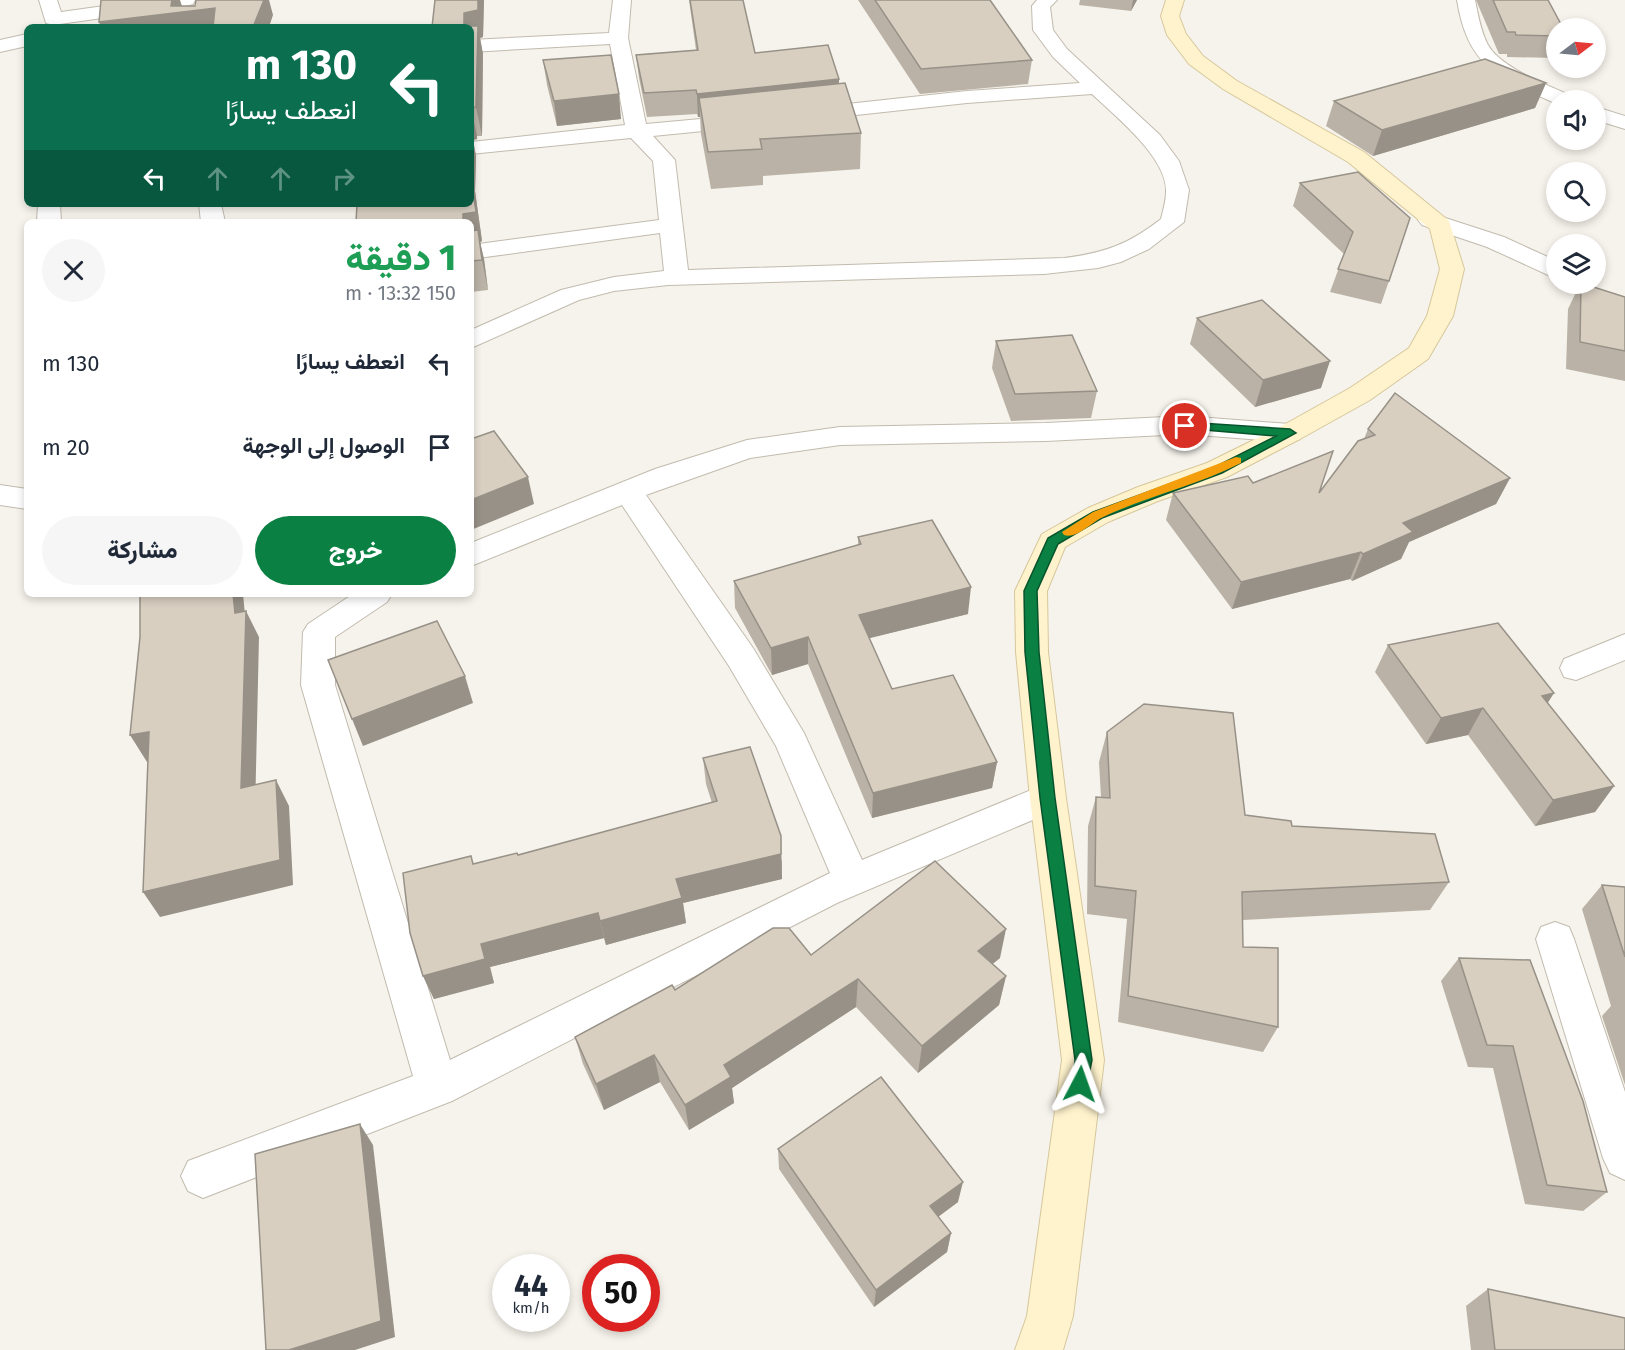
<!DOCTYPE html>
<html lang="ar">
<meta charset="utf-8">
<style>
body{margin:0;font-family:"Fira Sans",Vazirmatn,sans-serif;background:#f6f6f7;color:#1f2937;direction:rtl;height:100vh;display:flex;flex-direction:column;font-size:22px;white-space:nowrap}
*{box-sizing:border-box;margin:0}
p{font-size:20px;color:#747a83}
.icon{flex:none;width:33px;height:33px;fill:none;stroke:currentColor;stroke-width:2;stroke-linecap:round;stroke-linejoin:round}
.map{position:relative;flex:1;overflow:hidden;direction:ltr}
.drawer{position:absolute;left:24px;top:219px;width:450px;height:378px;display:flex;flex-direction:column;background:#fff;border-radius:9px;box-shadow:0 3px 9px #0003;direction:rtl}
.drawer>*{flex:none}
.guide{position:absolute;left:24px;top:24px;width:450px;height:183px;border-radius:9px;box-shadow:0 3px 9px #0003;direction:rtl;background:#0b6e4f;color:#fff;overflow:hidden}
.needle{width:39px;rotate:74deg}
.controls{position:absolute;left:1546px;top:18px;display:grid;gap:12px}
.controls a{display:grid;place-items:center;width:60px;height:60px;border-radius:50%;background:#fff;box-shadow:0 3px 9px #0003;font-size:30px}
.speed{position:absolute;left:492px;top:1254px;display:flex;gap:12px;font-size:30px;font-weight:700;text-align:center}
.speed>*{display:grid;place-content:center;width:78px;height:78px;border-radius:50%;background:#fff;box-shadow:0 3px 9px #0003;line-height:1}
.speed small{font-size:15px;font-weight:400}
.speed .limit{border:9px solid #d22;background:#fff;color:#111}
.pin{position:absolute;display:grid;place-items:center;width:51px;height:51px;color:#fff;margin:-26px;border:3px solid #fff;border-radius:50%;box-shadow:0 2px 6px #0007}
.me{position:absolute;width:66px;margin:-33px;rotate:4deg;stroke-linejoin:round;filter:drop-shadow(0 0 4px #0008)}
.turn{display:flex;align-items:center;gap:21px;height:126px;padding:0 18px;font-size:27px}
.turn .icon{width:78px;height:78px;stroke-width:2.5}
.turn b{display:block;font-size:42px;line-height:51px}
.lanes{display:flex;align-items:center;height:57px;padding:0 18px;background:#0003;justify-content:center;gap:30px;direction:ltr}
.lanes .off{opacity:.35}
.round{display:grid;place-items:center;flex:none;width:63px;height:63px;border-radius:32px;background:#f6f6f7}
.summary{display:flex;align-items:center;justify-content:space-between;height:102px;padding:0 18px}
h1{font-size:36px;font-weight:800;line-height:45px;color:#1e9e55}
.cta{display:flex;gap:12px;margin-top:auto;padding:12px 18px}
.cta a{flex:1;height:69px;border-radius:36px;background:#0b8043;color:#fff;font-size:24px;font-weight:800;line-height:69px;text-align:center}
.cta a+a{background:#f6f6f7;color:#1f2937}
ul{padding:0;list-style:none}
li{display:flex;align-items:center;gap:18px;height:84px;padding:0 18px}
li div{flex:1}
li b{display:block;font-size:22px}
li em{font-style:normal}
.map>svg:first-child{display:block}
.lines{fill:none;stroke-linecap:round;stroke-linejoin:round}
.street-casing{stroke:#c2bbae;stroke-width:2}
.secondary-casing{stroke:#d6c79b;stroke-width:2}
.street{fill:#fff;fill-rule:evenodd}
.secondary{fill:#fff3cd;fill-rule:evenodd}
.wall{fill:#bab2a6}
.shaded-wall{fill:#979187}
.building{fill:#d8cfc1;stroke:#979187;stroke-width:1.5}
.route{fill:#0b8043;stroke:#07532c;stroke-width:1.5}
.slow{fill:#f59e0b}
</style>
<div class="map">
<svg width="1625" height="1350" viewBox="0 0 1625 1350">
<rect width="100%" height="100%" fill="#f6f3ec"/>
<g class="lines">
<g class="street-casing">
<g id="street">
<polygon points="39,0 57,0 61,12 147,0 195,0 193,4 186,6 53,25 46,23"/>
<path d="M613 0H631L628 38 646 124 744 115 751 117 755 121 751 125 744 127 653 136 675 160 688 270 1064 258C1105 253 1129 244 1161 219 1163 210 1166 201 1166 192 1168 158 1115 116 1092 94L967 103 810 120 803 118 800 114 803 110 810 108 967 91 1080 83 1053 57 1033 30 1032 6 1037 0H1057L1050 7 1053 30 1067 49 1160 135 1179 161 1189 190 1184 222 1149 249 1121 262 1098 268 1044 274 668 285 614 291 579 300 471 348V330L561 290 614 277 664 271 660 233 471 259V245L659 220 653 161 631 138 471 154V142L625 125 610 44 471 52V40L609 33Z"/>
<path d="M1457 0H1475C1478 15 1481 32 1488 45 1501 68 1548 85 1571 96L1574 100H1557V104C1499 78 1468 68 1457 0Z"/>
<polygon points="27,34 27,46 0,52 0,40"/>
<polygon points="1596,107 1625,116 1625,129 1596,120"/>
<polygon points="38,204 60,204 61,222 37,222"/>
<polygon points="199,204 221,204 225,222 201,222"/>
<polygon points="1430,213 1504,237 1550,258 1557,262 1557,279 1487,247 1422,225 1418,220 1422,215"/>
<polygon points="1185,416 1290,424 1300,427 1304,433 1300,439 1290,442 1185,434 1046,441 840,445 750,458 646,495 753,648 804,733 862,860 1048,783 1061,788 1066,798 1061,808 837,903 452,1101 203,1198 188,1191 181,1176 188,1161 413,1076 301,685 303,632 308,624 353,594 392,594 387,602 335,637 335,685 450,1060 830,873 776,746 729,666 622,505 471,566 471,543 655,469 747,440 840,427 1046,423"/>
<polygon points="0,485 27,489 27,509 0,505"/>
<polygon points="1625,634 1625,660 1576,680 1564,677 1560,668 1564,659"/>
<polygon points="1555,922 1569,927 1574,939 1625,1092 1625,1180 1610,1173 1603,1158 1536,939 1541,927"/>
</g>
</g>
<g class="secondary-casing">
<polygon id="secondary" points="1166,0 1184,0 1179,16 1186,34 1203,56 1237,81 1364,152 1449,221 1464,269 1453,316 1428,359 1370,400 1300,439 1227,477 1158,501 1108,522 1065,547 1047,591 1048,652 1066,798 1104,1060 1073,1316 1063,1350 1015,1350 1027,1316 1062,1060 1030,798 1016,652 1015,591 1042,534 1088,508 1138,487 1207,463 1280,427 1350,388 1409,348 1427,316 1440,269 1430,229 1348,162 1223,89 1189,64 1167,35 1161,16"/>
</g>
<use href="#street" class="street"/>
<use href="#secondary" class="secondary"/>
</g>
<g class="wall">
<polygon points="435,0 484,0 483,37 480,38 483,54 482,136 477,136 477,139 473,140 476,156 475,191 482,241 480,242 484,259 488,290 471,292 471,222 432,27"/>
<polygon points="689,0 743,0 755,53 839,83 861,133 860,169 763,176 763,185 711,189 701,134 700,117 698,117 697,114 647,117 639,78 636,55 696,50"/>
<polygon points="858,0 990,0 1032,60 1028,84 920,94"/>
<polygon points="1080,0 1137,0 1131,11 1079,5"/>
<polygon points="1476,0 1548,0 1557,28 1557,58 1507,57 1507,54 1499,54"/>
<polygon points="543,60 621,119 557,126 547,85"/>
<polygon points="1546,83 1535,108 1373,156 1326,126 1334,101"/>
<polygon points="1358,172 1389,281 1381,304 1330,292 1344,254 1293,206 1300,183"/>
<polygon points="1580,284 1584,284 1625,297 1625,381 1566,369 1568,309"/>
<polygon points="1197,318 1321,388 1255,407 1190,344"/>
<polygon points="996,341 1097,391 1091,418 1011,421 992,368"/>
<polygon points="1368,429 1510,478 1496,504 1409,542 1401,559 1352,581 1350,579 1232,609 1166,520 1173,493 1253,483 1319,493 1364,439"/>
<polygon points="858,537 968,614 869,638 892,689 997,762 992,788 872,818 808,664 772,675 735,608 734,581 858,545"/>
<polygon points="1388,645 1547,703 1614,786 1595,812 1535,826 1468,735 1426,744 1375,672"/>
<polygon points="1107,732 1245,815 1292,826 1449,882 1430,910 1243,920 1243,947 1278,1027 1263,1052 1118,1022 1127,919 1087,914 1088,826 1096,797 1101,797 1099,762"/>
<polygon points="703,758 782,861 782,879 683,903 686,923 606,945 604,938 490,967 494,983 434,999 423,976 474,864 518,855 712,803 706,784"/>
<polygon points="1602,885 1625,887 1625,1085 1602,1016 1611,1006 1582,909"/>
<polygon points="811,955 1000,958 992,964 1006,976 999,1005 918,1073 856,1007 732,1088 734,1103 689,1130 660,1082 604,1110 583,1064 575,1037 675,990"/>
<polygon points="1459,958 1607,1192 1583,1211 1525,1204 1493,1068 1468,1067 1441,981"/>
<polygon points="778,1149 958,1202 938,1217 951,1233 947,1252 874,1307 779,1169"/>
<polygon points="1488,1289 1625,1350 1471,1350 1466,1306"/>
</g>
<g class="shaded-wall">
<polygon points="172,0 180,0 183,9 215,8 222,27 101,27 99,22 171,6"/>
<polygon points="260,0 269,0 273,15 269,27 253,27"/>
<polygon points="478,0 484,0 483,37 480,38 483,54 482,136 476,107 464,27 464,13"/>
<polygon points="1133,0 1137,0 1131,11"/>
<polygon points="839,79 839,102 699,98 700,117 698,117 697,94"/>
<polygon points="1546,83 1535,108 1373,156 1382,130"/>
<polygon points="619,94 621,119 557,126 554,101"/>
<polygon points="471,108 477,136 477,139 473,140 476,156 475,191 482,241 480,242 484,259 488,290 482,260 471,243 471,222 463,222 463,214 471,176"/>
<polygon points="1330,361 1321,388 1255,407 1263,380"/>
<polygon points="528,477 534,504 471,530 471,500"/>
<polygon points="1510,478 1496,504 1409,542 1401,559 1352,581 1363,554 1403,523"/>
<polygon points="1361,552 1350,579 1232,609 1241,582"/>
<polygon points="971,587 968,614 858,641 859,615"/>
<polygon points="233,594 243,594 246,625 246,611 259,637 255,813 241,788"/>
<polygon points="808,637 808,664 772,675 771,648"/>
<polygon points="465,676 473,703 363,746 352,719"/>
<polygon points="1554,693 1537,720 1542,696"/>
<polygon points="1483,708 1468,735 1426,744 1441,718"/>
<polygon points="149,732 165,758 147,762 130,735"/>
<polygon points="997,762 992,788 872,818 873,793"/>
<polygon points="276,780 289,806 293,885 160,917 143,892"/>
<polygon points="1614,786 1595,812 1535,826 1553,800"/>
<polygon points="781,836 782,879 683,903 686,923 606,945 600,921 676,879"/>
<polygon points="598,913 604,938 490,967 494,983 434,999 423,976 481,944"/>
<polygon points="1006,929 1000,958 973,980 978,951"/>
<polygon points="1006,976 999,1005 918,1073 922,1046"/>
<polygon points="858,979 856,1007 732,1088 734,1103 689,1130 685,1105 724,1065"/>
<polygon points="654,1055 660,1082 604,1110 596,1084"/>
<polygon points="360,1124 373,1145 395,1337 355,1350 289,1350"/>
<polygon points="963,1182 958,1202 927,1225 930,1206"/>
<polygon points="951,1233 947,1252 874,1307 876,1290"/>
</g>
<g class="building">
<polygon points="101,0 172,0 171,6 195,6 196,0 264,0 253,27 213,27 215,8 99,22"/>
<polygon points="435,0 478,0 478,10 464,13 464,26 478,26 476,107 471,108 471,111 471,27 428,27 432,27"/>
<polygon points="690,0 743,0 755,53 828,45 839,79 697,94 696,90 644,93 636,55 698,50"/>
<polygon points="875,0 990,0 1032,60 921,69"/>
<polygon points="1493,0 1548,0 1563,28 1557,28 1557,36 1516,35 1515,32 1507,32"/>
<polygon points="611,55 619,94 554,101 543,60"/>
<polygon points="1485,59 1546,83 1382,130 1334,101"/>
<polygon points="845,83 861,133 760,139 762,149 708,152 699,98"/>
<polygon points="1358,172 1410,218 1389,281 1338,269 1353,232 1300,183"/>
<polygon points="471,176 476,212 463,214 463,222 356,222 357,204 471,204"/>
<polygon points="478,230 482,260 471,261 471,231"/>
<polygon points="1581,284 1584,284 1625,297 1625,351 1580,342"/>
<polygon points="1262,300 1330,361 1263,380 1197,318"/>
<polygon points="1072,335 1097,391 1015,394 996,341"/>
<polygon points="1395,393 1510,478 1403,523 1413,532 1363,554 1361,552 1241,582 1173,493 1248,476 1253,483 1333,451 1319,493 1358,441 1375,435 1368,429"/>
<polygon points="494,431 528,477 471,500 471,439"/>
<polygon points="932,520 971,587 859,615 892,689 953,675 997,762 873,793 808,637 771,648 734,581 861,544 858,537"/>
<polygon points="140,594 233,594 235,613 246,611 241,788 276,780 280,860 143,892 149,732 130,735 140,637"/>
<polygon points="437,621 465,676 352,719 328,660"/>
<polygon points="1498,623 1554,693 1542,696 1614,786 1553,800 1483,708 1441,718 1388,645"/>
<polygon points="1144,704 1233,713 1245,815 1291,821 1292,826 1435,834 1449,882 1242,892 1243,947 1278,948 1278,1027 1128,996 1136,891 1095,886 1096,797 1110,798 1107,732"/>
<polygon points="750,747 781,836 781,854 676,879 682,898 600,921 598,913 481,944 485,959 423,976 410,933 403,873 471,856 473,864 517,853 518,855 717,801 703,758"/>
<polygon points="935,861 1006,929 978,951 1006,976 922,1046 858,979 724,1065 731,1077 685,1105 654,1055 596,1084 575,1037 672,985 675,990 773,928 789,928 811,955"/>
<polygon points="1602,885 1625,887 1625,957"/>
<polygon points="1459,958 1530,960 1583,1101 1607,1192 1547,1185 1513,1046 1487,1045"/>
<polygon points="881,1077 963,1182 930,1206 951,1233 876,1290 778,1149"/>
<polygon points="360,1124 381,1321 289,1350 266,1350 255,1154"/>
<polygon points="1488,1289 1625,1318 1625,1350 1495,1350"/>
</g>
<polygon class="route" points="1185,422 1290,429 1296,433 1222,473 1102,518 1058,544 1037,591 1039,652 1055,798 1092,1060 1086,1089 1080,1092 1074,1089 1072,1084 1075,1060 1040,798 1025,652 1024,591 1048,538 1093,512 1213,468 1276,436 1181,428 1181,423"/>
<path class="slow" d="M1236 457 1241 458V463C1196 486 1146 496 1101 518 1090 524 1076 539 1064 535L1062 532 1093 512Z"/>
</svg>
<div class="controls">
<a><svg class="needle" viewBox="-14 -14 28 28"><path d="M0-13l5 13h-10z" fill="#e53935"/><path d="M0 13l5-13h-10z" fill="#747a83"/></svg></a>
<a><svg class="icon" aria-label="sound" viewBox="0 0 24 24"><path d="M4 9h4l5-4v14l-5-4H4zM17 9q2 3 0 6"/></svg></a>
<a><svg class="icon" aria-label="search" viewBox="0 0 24 24"><circle cx="10" cy="10" r="6"/><path d="M15 15l6 6"/></svg></a>
<a><svg class="icon" aria-label="layers" viewBox="0 0 24 24"><path d="M12 4l9 5-9 5-9-5zM3 14l9 5 9-5"/></svg></a>
</div>
<div class="speed"><div>44<small>km/h</small></div><div class="limit">50</div></div>
<div class="pin" style="left:1185px;top:426px;background:#d93025"><svg class="icon" aria-label="arrive" viewBox="0 0 24 24"><path d="M6 21V4h12l-3 4 3 4H6"/></svg></div>
<svg class="me" style="left:1080px;top:1084px" viewBox="-20 -20 40 40"><path d="M0-17L14 15 0 8-14 15z" fill="#0b8043" stroke="#fff" stroke-width="4"/></svg>
<div class="guide">
<div class="turn"><svg class="icon" aria-label="left" viewBox="0 0 24 24"><path d="M17 20v-9H6M10 6l-5 5 5 5"/></svg><div><b>130 m</b>انعطف يسارًا</div></div>
<div class="lanes"><svg class="icon" aria-label="left" viewBox="0 0 24 24"><path d="M17 20v-9H6M10 6l-5 5 5 5"/></svg><svg class="icon off" aria-label="ahead" viewBox="0 0 24 24"><path d="M12 20V5M6 11l6-6 6 6"/></svg><svg class="icon off" aria-label="ahead" viewBox="0 0 24 24"><path d="M12 20V5M6 11l6-6 6 6"/></svg><svg class="icon off" aria-label="right" viewBox="0 0 24 24"><path d="M7 20v-9h11M14 6l5 5-5 5"/></svg></div>
</div>
<section class="drawer">
<div class="summary"><div><h1>1 دقيقة</h1><p>150 m · 13:32</p></div><a class="round"><svg class="icon" aria-label="close" viewBox="0 0 24 24"><path d="M6 6l12 12M18 6L6 18"/></svg></a></div>
<ul>
<li><svg class="icon" aria-label="left" viewBox="0 0 24 24"><path d="M17 20v-9H6M10 6l-5 5 5 5"/></svg><div><b>انعطف يسارًا</b></div><em>130 m</em></li>
<li><svg class="icon" aria-label="arrive" viewBox="0 0 24 24"><path d="M6 21V4h12l-3 4 3 4H6"/></svg><div><b>الوصول إلى الوجهة</b></div><em>20 m</em></li>
</ul>
<div class="cta"><a>خروج</a><a>مشاركة</a></div>
</section>
</div>
